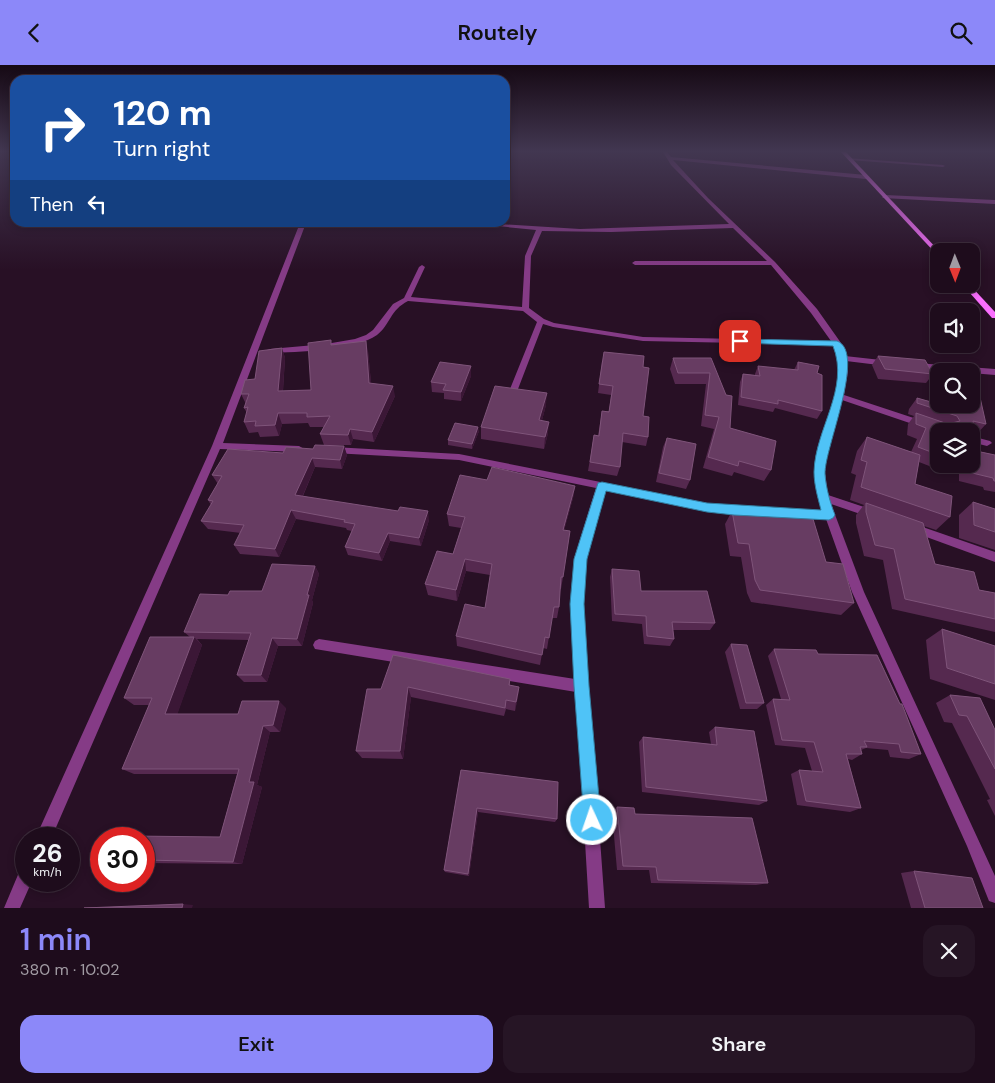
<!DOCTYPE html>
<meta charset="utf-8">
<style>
body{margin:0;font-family:"DM Sans",sans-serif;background:#261525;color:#f1f3f6;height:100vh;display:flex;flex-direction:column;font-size:19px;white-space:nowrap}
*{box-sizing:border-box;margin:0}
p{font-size:16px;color:#a19ba3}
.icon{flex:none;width:28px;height:28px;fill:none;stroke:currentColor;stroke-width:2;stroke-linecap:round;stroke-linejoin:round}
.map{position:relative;height:843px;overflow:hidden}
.details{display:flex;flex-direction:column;background:#1e0c1c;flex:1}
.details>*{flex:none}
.guide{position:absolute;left:10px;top:10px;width:500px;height:152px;border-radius:15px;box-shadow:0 2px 8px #0003,0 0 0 1px #3c2c3b;background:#1a4fa0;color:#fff;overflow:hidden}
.needle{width:32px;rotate:179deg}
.fabs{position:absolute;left:930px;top:178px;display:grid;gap:10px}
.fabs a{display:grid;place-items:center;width:50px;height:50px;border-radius:10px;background:#1e0c1c;box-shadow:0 2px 8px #0003,0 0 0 1px #3c2c3b;font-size:25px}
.speed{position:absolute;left:15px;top:762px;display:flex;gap:10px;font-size:25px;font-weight:700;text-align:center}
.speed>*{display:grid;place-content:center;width:65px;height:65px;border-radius:50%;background:#1e0c1c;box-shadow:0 2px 8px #0003,0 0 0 1px #3c2c3b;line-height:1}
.speed small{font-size:12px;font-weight:400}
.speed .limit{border:8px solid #d22;background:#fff;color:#111}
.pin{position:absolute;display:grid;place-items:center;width:42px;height:42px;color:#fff;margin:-21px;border-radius:10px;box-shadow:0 2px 8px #0006}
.me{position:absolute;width:55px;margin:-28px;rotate:357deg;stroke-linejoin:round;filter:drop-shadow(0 0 4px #0008)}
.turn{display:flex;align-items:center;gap:18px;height:105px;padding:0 20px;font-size:22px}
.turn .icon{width:65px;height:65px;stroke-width:2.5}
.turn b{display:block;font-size:35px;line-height:42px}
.then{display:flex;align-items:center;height:48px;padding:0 20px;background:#0003;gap:10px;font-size:19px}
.round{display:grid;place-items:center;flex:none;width:52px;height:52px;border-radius:15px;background:#261525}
.overview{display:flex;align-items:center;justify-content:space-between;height:85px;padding:0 20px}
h1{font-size:30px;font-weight:600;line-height:38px;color:#8c88f9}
.action{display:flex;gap:10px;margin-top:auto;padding:10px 20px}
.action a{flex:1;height:58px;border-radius:15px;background:#8c88f9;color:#111;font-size:20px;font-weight:600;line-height:58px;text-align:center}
.action a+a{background:#261525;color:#f1f3f6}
header{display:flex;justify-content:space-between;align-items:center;height:65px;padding:0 20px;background:#8c88f9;color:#111;font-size:22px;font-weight:600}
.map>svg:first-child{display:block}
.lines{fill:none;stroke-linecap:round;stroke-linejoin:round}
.service{fill:#853b86;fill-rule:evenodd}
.minor{fill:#853b86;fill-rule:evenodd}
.secondary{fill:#fa6ffe;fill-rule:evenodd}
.wall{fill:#55294f}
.shaded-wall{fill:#3b1736}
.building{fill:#673c62;stroke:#7f547a}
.route{fill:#4fc3f7;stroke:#337fa1}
</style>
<header><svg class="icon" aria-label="back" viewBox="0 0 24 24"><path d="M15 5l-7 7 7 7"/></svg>Routely<svg class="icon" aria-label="search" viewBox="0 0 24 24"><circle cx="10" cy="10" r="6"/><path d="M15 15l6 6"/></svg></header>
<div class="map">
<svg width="995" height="843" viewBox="0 0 995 843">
<rect width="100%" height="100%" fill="#281025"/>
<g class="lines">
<polygon class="service" points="847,93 943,100 945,101 943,102 849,95"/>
<g class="minor">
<path d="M663 87H667L671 92 866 110 869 112 866 114 673 95 708 133 775 197 817 244 841 278 845 291 890 296 891 298 887 301 846 296 848 306 844 330 947 364 949 366H939V368L842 335 826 390 825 408 828 430 876 446 877 449 876 452 872 453 831 439 864 527 995 811V838L989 836 967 781 852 527 826 454 734 450 606 425 586 494 583 539 605 843H589L576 627 315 584 313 580 315 576 319 574 575 614 571 539 574 494 596 423 459 395 333 388 328 385 333 382 459 389 707 438 734 442 823 446C817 428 812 407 817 389 823 361 838 335 840 307 840 298 837 288 834 280L643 276 553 262 543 259 518 324 514 327 510 324 537 257 523 246 408 236C390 245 390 260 377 270 355 286 297 287 270 288L266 286 270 284 326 279 355 274 366 270 373 265 393 239 404 233 419 202 422 200 425 202 411 232 522 242 525 191 536 165 487 160 484 158 580 164 729 159 671 100ZM733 163 767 196H635L632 198 635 200H771L811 248 831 276 643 272 554 258 544 254 529 243 531 191 542 166 611 167Z"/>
<polygon points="885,130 995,135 995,139 883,133 882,132"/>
<polygon points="300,158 306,158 223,378 299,381 304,384 299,387 220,384 51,774 35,774 212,381"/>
<polygon points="916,298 995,304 995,310 971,308 971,306 913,303 913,299"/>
<polygon points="971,371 990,376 992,378 987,381 971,377"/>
<polygon points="914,459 995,487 995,497 910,466 909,463 910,460"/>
<polygon points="26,803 26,816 32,816 20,843 4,843 20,805"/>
</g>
<g class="secondary">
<polygon points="841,87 846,87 939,186 939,192"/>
<polygon points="962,219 969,219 995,247 995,253 992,253"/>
</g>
</g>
<g class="wall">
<polygon points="332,280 368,286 371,318 395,331 374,377 353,374 351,380 324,380 320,369 324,362 310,362 308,358 282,359 279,371 260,372 258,367 249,368 244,357 247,348 244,343 246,339 241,329 255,314 282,283 285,293 283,326 311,325"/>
<polygon points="878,291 933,309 926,318 878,314 872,300"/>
<polygon points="673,293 711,293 730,363 771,405 764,416 734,407 732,411 703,403 714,364 701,361 706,319 675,319 670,304"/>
<polygon points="602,296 643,302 643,351 648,372 646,381 622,377 620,402 617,411 588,406 594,370 598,371 602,346 609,346 611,330 598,328"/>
<polygon points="798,297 817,308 822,346 817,354 775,343 773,347 738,340 740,317 743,309 755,310 755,309 758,301 794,305"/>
<polygon points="471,311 461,336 444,334 444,328 432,327 431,317"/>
<polygon points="917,333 941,339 971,339 986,359 976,370 978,381 974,385 995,390 995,427 984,425 983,422 959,416 959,399 971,399 971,366 939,366 939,399 950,399 942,406 919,397 915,419 950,452 936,465 924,461 935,499 979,525 995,528 995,567 892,544 883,495 864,491 856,458 856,450 864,440 850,435 856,410 851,408 857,386 867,372 911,387 917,374 907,370 908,359 914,351 908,349 909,344"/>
<polygon points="546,340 542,355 548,368 544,384 481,374 481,362"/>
<polygon points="479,366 472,384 448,380 448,375"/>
<polygon points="667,373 690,415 686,424 656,417 663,382"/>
<polygon points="344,381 347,390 342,404 315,402 303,431 429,455 421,481 390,476 382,496 348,490 345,482 352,466 347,465 346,463 296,454 279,492 240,489 234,480 241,468 208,464 201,456 211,440 208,435 218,419 212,410 283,388 313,384"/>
<polygon points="487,415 575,421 573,433 564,465 563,512 561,524 560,524 559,542 557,553 552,553 547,584 543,583 540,600 457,581 456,571 485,543 490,510 466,506 457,536 428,530 425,519 453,489 461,463 449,461 447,449"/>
<polygon points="973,437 995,444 995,485 959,473 959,450"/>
<polygon points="732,446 826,497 854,538 841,550 751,537 747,528 741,492 730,491 725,459"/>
<polygon points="315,501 319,509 312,535 313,538 302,581 278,581 267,617 244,617 237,610 249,575 197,574 202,580 177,649 238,649 286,643 280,667 270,667 257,720 262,722 242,799 144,798 144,774 220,772 237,709 134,709 122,704 149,640 134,640 124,633 190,572 184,567 228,530 262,526"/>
<polygon points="612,504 641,526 715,558 710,565 673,565 674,574 670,581 644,579 642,559 612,556 610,512"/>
<polygon points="942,564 995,581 995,635 930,614 926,575"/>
<polygon points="731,579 764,638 757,644 740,644 725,587"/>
<polygon points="774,584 818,589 921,689 909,694 890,692 888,685 866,683 861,685 862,689 852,695 848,694 861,743 850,747 797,740 791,709 799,705 812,706 805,683 775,680 766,640 773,634 781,634 768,591"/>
<polygon points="510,614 510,620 519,622 518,631 515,646 506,644 504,651 411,632 403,694 362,693 356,686 381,624"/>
<polygon points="950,630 995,665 995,751 987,735 990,734 952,658 944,657 936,638"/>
<polygon points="715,662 767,736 759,740 642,727 639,677 643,672 711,679 709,667"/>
<polygon points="461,705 557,754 555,757 478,747 469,811 445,807 444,805"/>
<polygon points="617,742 635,749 768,818 756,820 651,818 649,805 617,805 612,748"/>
<polygon points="914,806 983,843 911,843 901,808"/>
</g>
<g class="shaded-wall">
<polygon points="366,276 368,286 372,328 369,318"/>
<polygon points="282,283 285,293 282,337 278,326"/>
<polygon points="471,301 471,311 461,336 461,327"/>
<polygon points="393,321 395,331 374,377 372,367"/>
<polygon points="547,328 546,340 539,367 539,355"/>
<polygon points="278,348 282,359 279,371 275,360"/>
<polygon points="549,357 548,368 544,384 545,372"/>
<polygon points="478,362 479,366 472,384 472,379"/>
<polygon points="350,364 353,374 351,380 348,370"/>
<polygon points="344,381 347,390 342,404 340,395"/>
<polygon points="312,393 315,402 299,439 295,430"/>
<polygon points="575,421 573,433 561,477 563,465"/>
<polygon points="291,445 296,454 279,492 275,484"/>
<polygon points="428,446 429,455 421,481 419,473"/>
<polygon points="388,468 390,476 382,496 379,488"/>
<polygon points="465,494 466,506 457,536 456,525"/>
<polygon points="315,501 319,509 312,535 313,538 302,581 297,574 307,530"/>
<polygon points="194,572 202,580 175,656 165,649"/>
<polygon points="272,573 278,581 267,617 261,610"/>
<polygon points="408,622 411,632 403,694 400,686"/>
<polygon points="519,622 518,631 515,646 516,637"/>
<polygon points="279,636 286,643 280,667 273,660"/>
<polygon points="263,661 270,667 257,720 262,722 242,799 233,797 249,717"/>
<polygon points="477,743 478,747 469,811 468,809"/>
<polygon points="183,839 193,840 192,843 182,843"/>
</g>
<g class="building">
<polygon points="331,275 331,280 366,276 369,318 393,321 372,367 350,364 348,370 320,369 330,351 307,352 307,348 278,348 275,360 255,361 256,356 244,357 248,342 244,343 249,329 241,329 245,315 255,314 259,286 282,283 278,326 311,325 308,278"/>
<polygon points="604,287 644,291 643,302 649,303 643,351 649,352 648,372 623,368 620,402 590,397 594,370 599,371 602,346 609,347 613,321 599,319"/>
<polygon points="878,291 925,295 933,309 885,304"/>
<polygon points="673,293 711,293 726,330 732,331 730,363 776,376 771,405 739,396 738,401 708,392 719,352 705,350 710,308 678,308"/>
<polygon points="440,297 471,301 461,327 443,325 446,319 431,317"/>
<polygon points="798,297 819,301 817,308 822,310 822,346 778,335 778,339 741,332 743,309 760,311 758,301 798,305"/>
<polygon points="971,318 977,319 986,359 973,356 978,381 971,381 971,366 939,366 939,390 918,382 926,363 916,359 916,348 948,359 960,356 957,351 917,338 917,333 952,343 952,339 971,339"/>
<polygon points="495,321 547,328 539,355 549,357 545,372 481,362"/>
<polygon points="455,358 478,362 472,379 448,375"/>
<polygon points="867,372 920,390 915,419 952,431 950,452 861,422 867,397 861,395"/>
<polygon points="667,373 696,379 690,415 659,408"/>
<polygon points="315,380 344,381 340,395 312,393 295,430 398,446 400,442 428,446 419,473 388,468 379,488 345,482 355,459 344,457 345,455 291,445 275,484 234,480 244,460 201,456 213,436 208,435 222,411 212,410 228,384 283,388 286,382 313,384"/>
<polygon points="971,385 995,390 995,416 994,416 993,413 968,407 968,399 971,399"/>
<polygon points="492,402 575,421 563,465 570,466 563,512 561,512 559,542 554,542 549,573 545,572 542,590 456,571 465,539 485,543 492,499 465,494 456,525 425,519 437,486 453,489 465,452 447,449 460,410 487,415"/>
<polygon points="973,437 995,444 995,467 974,460"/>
<polygon points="866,438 923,458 935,499 974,507 979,525 995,528 995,554 905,534 894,484 875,480 866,447"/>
<polygon points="732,446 813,454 826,497 843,499 854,538 760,525 755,515 749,479 738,478"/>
<polygon points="272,499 315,501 307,530 309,530 297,574 272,573 261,610 237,610 251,568 184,567 200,529 228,530 230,526 262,526"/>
<polygon points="612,504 639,506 641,526 707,526 715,558 672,557 674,574 647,571 646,551 615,549"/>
<polygon points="942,564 995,581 995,619 947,603"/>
<polygon points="150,572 194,572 165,649 238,649 242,636 279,636 273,660 263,661 249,717 254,717 233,797 144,795 144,774 130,774 131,771 220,772 239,704 122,704 152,633 124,633"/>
<polygon points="731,579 747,580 764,638 746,638"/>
<polygon points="774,584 816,585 818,589 877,590 900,639 902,639 921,689 901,687 899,679 864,676 867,682 860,682 862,689 846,689 861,743 806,736 799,705 823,707 814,677 782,675 773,634 790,635"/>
<polygon points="393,590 510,614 509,620 519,622 516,637 506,635 505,643 408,622 400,686 356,686 367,624 381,624"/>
<polygon points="950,630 980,633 995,665 995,704 967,651 959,650"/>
<polygon points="715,662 754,666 767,736 646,722 643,672 717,680"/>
<polygon points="461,705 558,717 557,754 477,743 468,809 444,805"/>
<polygon points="617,742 634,743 635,749 752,753 768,818 658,815 656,802 623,801"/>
<polygon points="914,806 972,813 983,843 925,843"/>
<polygon points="183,839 182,843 84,843"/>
</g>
<linearGradient id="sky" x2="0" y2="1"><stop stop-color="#160914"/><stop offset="0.42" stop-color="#423751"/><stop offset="1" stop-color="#423751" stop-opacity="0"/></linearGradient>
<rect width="995" height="205" fill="url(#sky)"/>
<path class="route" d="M740 274 837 276C867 287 824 384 825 409 826 423 830 437 835 450L833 453 829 455 734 450 707 447 606 426 587 494 584 539 589 621 601 755 598 761 592 763 586 761 584 755 574 621 570 539 574 494 598 418 602 417 707 438 821 445C818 433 814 420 814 407 815 364 850 324 833 281L737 278 735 276Z"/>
</svg>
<div class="fabs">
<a><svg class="needle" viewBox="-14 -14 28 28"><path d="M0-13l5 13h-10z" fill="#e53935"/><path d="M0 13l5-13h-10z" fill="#a19ba3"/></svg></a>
<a><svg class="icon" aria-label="sound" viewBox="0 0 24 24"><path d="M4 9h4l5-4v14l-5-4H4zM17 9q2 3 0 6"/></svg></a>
<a><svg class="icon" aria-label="search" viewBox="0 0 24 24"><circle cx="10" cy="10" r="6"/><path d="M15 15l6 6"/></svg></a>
<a><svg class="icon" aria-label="layers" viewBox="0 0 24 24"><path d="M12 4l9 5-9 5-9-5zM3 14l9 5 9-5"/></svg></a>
</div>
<div class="speed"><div>26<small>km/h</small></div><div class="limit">30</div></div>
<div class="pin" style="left:740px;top:276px;background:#d93025"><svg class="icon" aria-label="arrive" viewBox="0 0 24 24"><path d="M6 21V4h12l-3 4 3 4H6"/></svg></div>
<svg class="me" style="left:592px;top:755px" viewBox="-20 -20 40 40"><circle r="17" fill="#4fc3f7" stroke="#fff" stroke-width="3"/><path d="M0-11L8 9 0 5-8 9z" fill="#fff"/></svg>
<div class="guide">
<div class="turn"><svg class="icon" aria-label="right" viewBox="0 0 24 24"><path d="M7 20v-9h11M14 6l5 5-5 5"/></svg><div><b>120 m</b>Turn right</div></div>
<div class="then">Then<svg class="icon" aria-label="left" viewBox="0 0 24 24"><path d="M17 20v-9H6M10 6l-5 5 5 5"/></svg></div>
</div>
</div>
<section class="details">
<div class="overview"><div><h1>1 min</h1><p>380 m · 10:02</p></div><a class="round"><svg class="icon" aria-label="close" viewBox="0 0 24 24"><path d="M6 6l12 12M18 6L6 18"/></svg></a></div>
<div class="action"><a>Exit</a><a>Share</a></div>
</section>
